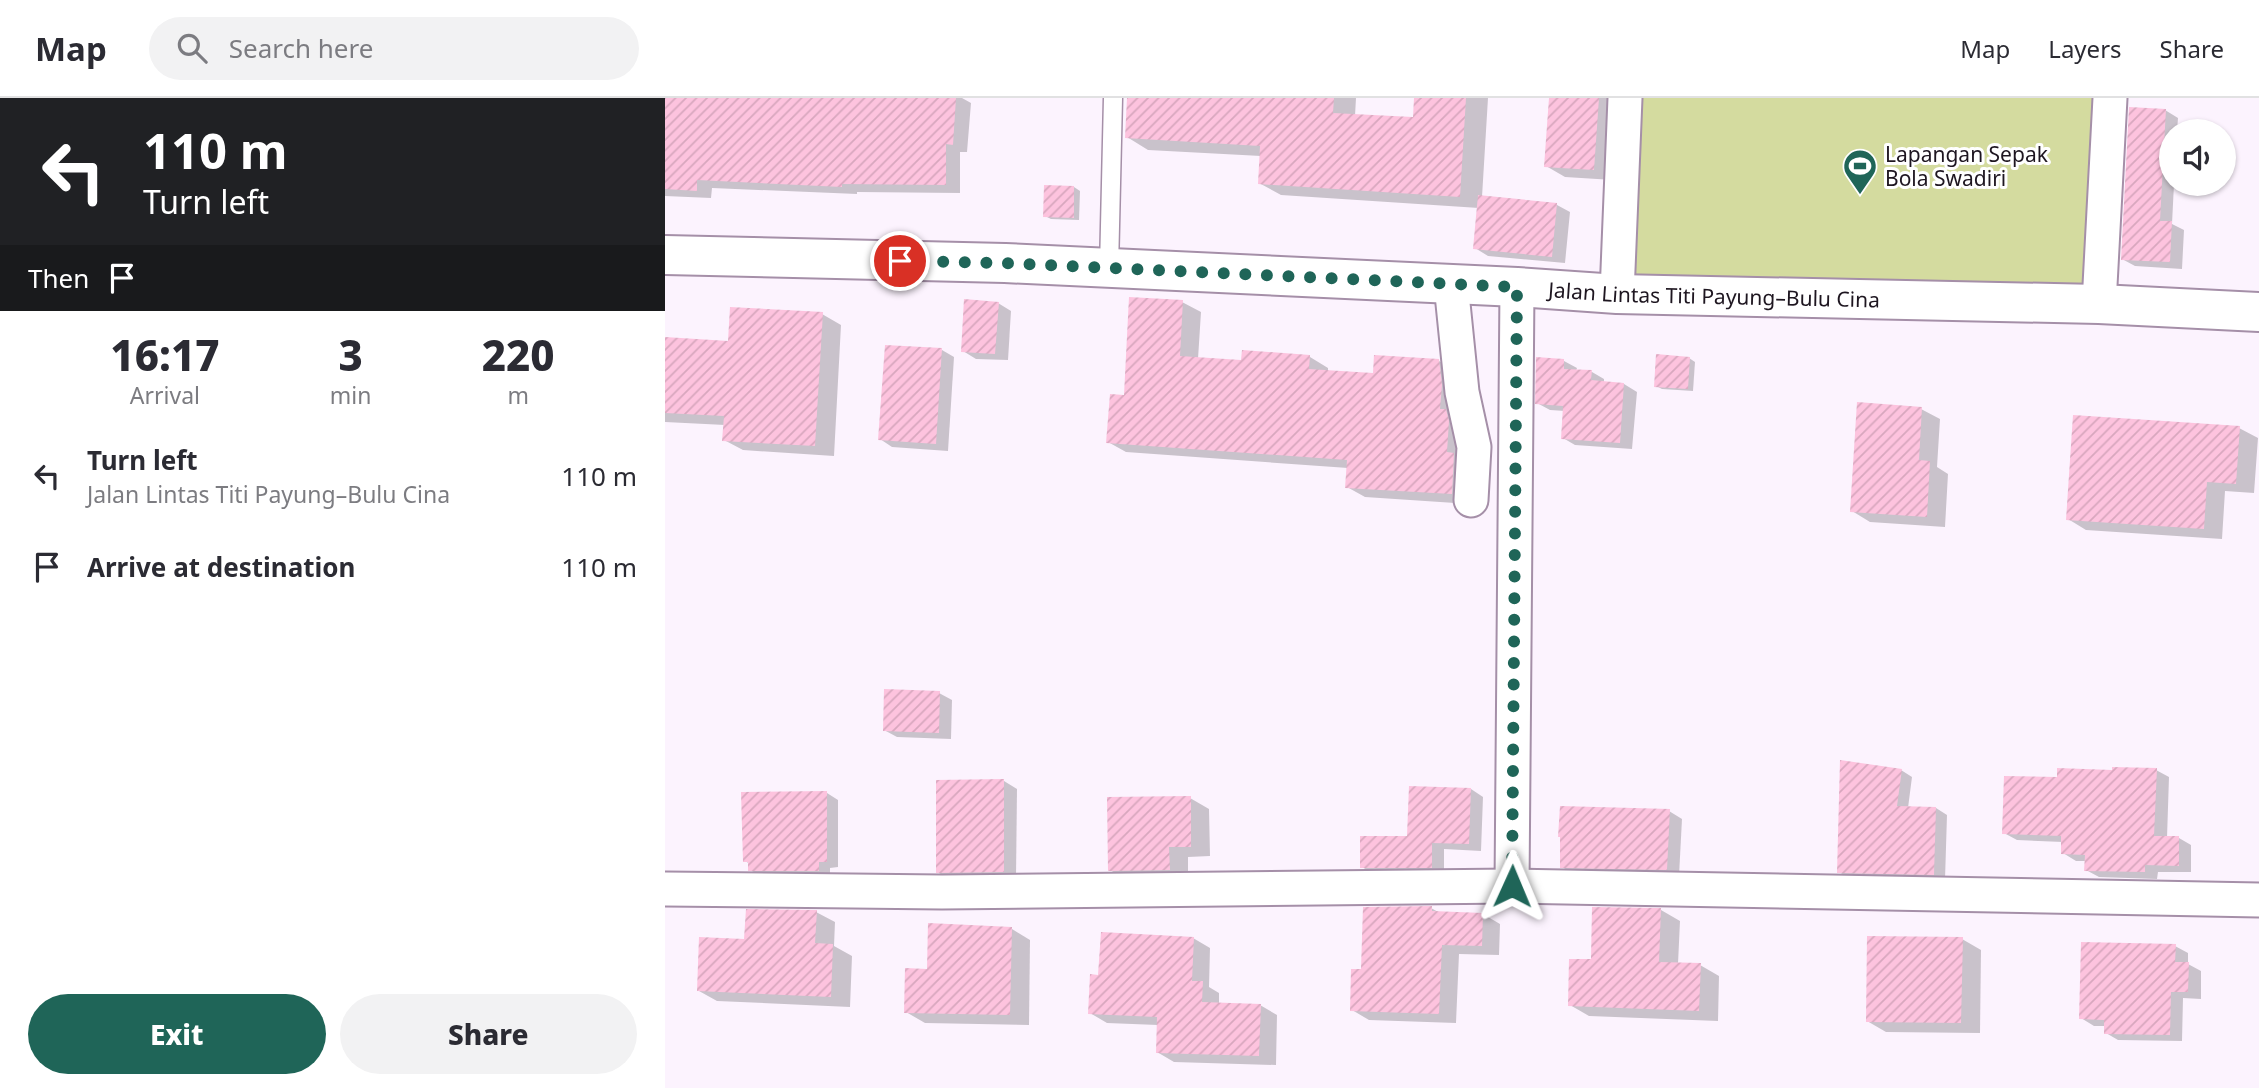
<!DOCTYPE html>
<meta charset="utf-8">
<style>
body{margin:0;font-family:"Noto Sans",sans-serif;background:#f2f2f3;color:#2b2b33;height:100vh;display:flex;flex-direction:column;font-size:26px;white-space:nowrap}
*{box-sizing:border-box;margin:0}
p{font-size:23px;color:#7c7c81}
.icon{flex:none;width:38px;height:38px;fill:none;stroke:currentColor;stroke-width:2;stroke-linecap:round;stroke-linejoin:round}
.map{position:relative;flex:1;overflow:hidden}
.details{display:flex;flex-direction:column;background:#fff;width:665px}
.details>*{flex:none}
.guide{background:#202124;color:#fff;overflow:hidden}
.controls{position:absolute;left:1494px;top:21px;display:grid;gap:14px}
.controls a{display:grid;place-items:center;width:77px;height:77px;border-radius:50%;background:#fff;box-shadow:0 2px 5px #0004;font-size:35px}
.pin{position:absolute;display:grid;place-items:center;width:60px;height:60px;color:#fff;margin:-30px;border:4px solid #fff;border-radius:50%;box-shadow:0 2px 7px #0007}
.me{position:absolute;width:77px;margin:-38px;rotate:1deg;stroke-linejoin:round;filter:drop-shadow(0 0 5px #0008)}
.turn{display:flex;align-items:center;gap:24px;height:147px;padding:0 28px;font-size:32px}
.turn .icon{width:91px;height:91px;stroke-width:2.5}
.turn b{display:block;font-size:49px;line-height:60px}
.then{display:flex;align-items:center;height:66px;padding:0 28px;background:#0003;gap:14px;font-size:26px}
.eta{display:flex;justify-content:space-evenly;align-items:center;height:119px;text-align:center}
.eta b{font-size:42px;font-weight:800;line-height:49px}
.cta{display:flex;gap:14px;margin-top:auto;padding:14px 28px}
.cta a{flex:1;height:80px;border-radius:42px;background:#1f6558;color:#fff;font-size:28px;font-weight:800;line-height:80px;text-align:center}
.cta a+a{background:#f2f2f3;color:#2b2b33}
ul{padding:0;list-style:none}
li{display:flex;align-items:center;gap:21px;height:91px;padding:0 28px}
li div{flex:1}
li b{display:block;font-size:26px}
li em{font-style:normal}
header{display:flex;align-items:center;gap:42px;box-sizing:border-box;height:98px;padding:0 35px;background:#fff;border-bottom:2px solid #e1e1e2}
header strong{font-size:33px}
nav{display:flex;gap:38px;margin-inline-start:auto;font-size:24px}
.search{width:490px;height:63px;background:#f2f2f3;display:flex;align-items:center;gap:18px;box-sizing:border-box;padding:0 24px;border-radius:38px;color:#7c7c81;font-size:26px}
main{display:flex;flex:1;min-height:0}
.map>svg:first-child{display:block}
.park{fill:#d4db9f}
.shadow{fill:#0003}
.building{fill:url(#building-hatch)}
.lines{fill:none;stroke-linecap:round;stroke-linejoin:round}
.lane-casing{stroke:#a58fa8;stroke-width:21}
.street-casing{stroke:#a58fa8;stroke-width:37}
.primary-casing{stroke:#a58fa8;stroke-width:42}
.lane{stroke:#fff;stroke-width:18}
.street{stroke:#fff;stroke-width:33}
.primary{stroke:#fff;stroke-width:38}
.route{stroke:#1f6558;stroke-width:12;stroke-dasharray:0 21.6}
.labels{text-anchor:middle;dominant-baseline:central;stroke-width:6;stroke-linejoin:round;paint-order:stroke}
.poi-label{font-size:21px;fill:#1e1620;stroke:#fff;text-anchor:start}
.street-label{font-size:21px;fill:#1e1620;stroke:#fff}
</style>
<header>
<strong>Map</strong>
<div class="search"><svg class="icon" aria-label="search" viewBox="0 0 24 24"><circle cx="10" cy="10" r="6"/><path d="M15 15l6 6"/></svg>Search here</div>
<nav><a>Map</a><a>Layers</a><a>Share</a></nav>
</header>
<main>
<section class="details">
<div class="guide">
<div class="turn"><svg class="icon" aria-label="left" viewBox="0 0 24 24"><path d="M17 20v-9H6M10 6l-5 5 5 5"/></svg><div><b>110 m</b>Turn left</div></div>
<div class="then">Then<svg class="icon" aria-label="arrive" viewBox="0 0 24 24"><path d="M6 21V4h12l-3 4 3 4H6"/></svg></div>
</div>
<div class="eta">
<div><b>16:17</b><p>Arrival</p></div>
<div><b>3</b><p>min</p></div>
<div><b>220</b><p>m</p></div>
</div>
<ul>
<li><svg class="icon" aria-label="left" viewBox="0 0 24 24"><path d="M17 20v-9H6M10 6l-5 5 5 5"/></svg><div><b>Turn left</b><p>Jalan Lintas Titi Payung–Bulu Cina</p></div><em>110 m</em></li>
<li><svg class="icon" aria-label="arrive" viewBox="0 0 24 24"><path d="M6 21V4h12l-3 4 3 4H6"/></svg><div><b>Arrive at destination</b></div><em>110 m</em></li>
</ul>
<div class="cta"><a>Exit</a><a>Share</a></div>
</section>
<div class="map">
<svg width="1594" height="990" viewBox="0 0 1594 990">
<defs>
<pattern id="building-hatch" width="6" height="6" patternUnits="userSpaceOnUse" patternTransform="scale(1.75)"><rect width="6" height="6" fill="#fdc3de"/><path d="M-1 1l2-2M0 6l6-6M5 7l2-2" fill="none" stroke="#d8a7be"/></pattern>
</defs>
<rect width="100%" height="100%" fill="#fcf3fe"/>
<polygon class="park" points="955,0 1438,0 1434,206 952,196"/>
<g class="shadow">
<polygon points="0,0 297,0 306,5 302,54 295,54 295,95 192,94 192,96 47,90 46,100 0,98"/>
<polygon points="464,0 691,0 690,18 749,21 751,0 823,0 817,99 892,107 905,114 900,165 823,158 810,150 814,110 616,97 594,85 596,58 483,52 462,39"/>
<polygon points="886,0 953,0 948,82 900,79 881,68"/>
<polygon points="1500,12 1513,20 1512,33 1507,33 1507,86 1509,86 1507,126 1519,132 1517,171 1470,168 1457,161"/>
<polygon points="409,89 415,93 414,122 386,121 380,118"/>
<polygon points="517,204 536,214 533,261 578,264 578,254 645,259 663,270 663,274 710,277 774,263 792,274 805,406 700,399 682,389 683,370 461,354 443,344 461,298"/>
<polygon points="333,205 346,213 343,262 311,261 298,253"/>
<polygon points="157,216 176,227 169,358 78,352 59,342 60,327 0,324 0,241 65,244"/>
<polygon points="277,252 289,259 283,353 227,349 215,341"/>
<polygon points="1024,260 1030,264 1028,293 997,291 991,288"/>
<polygon points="899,263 912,270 911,273 927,274 939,281 939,285 959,286 972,294 967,351 910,347 898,340 900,313 885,312 872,305"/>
<polygon points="1256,311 1275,321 1272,369 1283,376 1280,429 1205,424 1187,413"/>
<polygon points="1574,330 1593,340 1589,395 1560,393 1557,441 1421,432 1403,421"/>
<polygon points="274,595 287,602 286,641 232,639 219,632"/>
<polygon points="1236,672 1247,679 1243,710 1271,710 1282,717 1280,782 1184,780 1174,774"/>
<polygon points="1491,672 1504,679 1502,740 1514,740 1526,747 1526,774 1493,774 1492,781 1434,779 1421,772 1421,763 1411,763 1398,755 1398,744 1352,742 1339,735 1393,681 1449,674"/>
<polygon points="339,683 352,691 351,780 285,781 272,774"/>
<polygon points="806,691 818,699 816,753 779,751 779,776 710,777 697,769 743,740"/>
<polygon points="162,695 173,702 173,769 165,770 165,779 96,778 85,772 85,766 80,763"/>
<polygon points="525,700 544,711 545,758 523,759 523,782 463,783 445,772"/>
<polygon points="1004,713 1017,721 1014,778 909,776 897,769"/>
<polygon points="766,810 775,815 818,816 835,826 834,857 794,856 791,925 704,922 687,912 698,873"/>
<polygon points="929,811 996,812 1015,823 1013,866 1035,867 1054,878 1053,923 924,918 905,907 928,863"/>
<polygon points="151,814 170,824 169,848 187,858 185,909 52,903 34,893 81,843"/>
<polygon points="347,831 365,842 364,927 260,925 241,914 263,873"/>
<polygon points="528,840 545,850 544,889 554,895 554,906 595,907 612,917 611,967 509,964 492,954 493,927 442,925 425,915 435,878"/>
<polygon points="1297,841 1316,852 1315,935 1221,934 1202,923"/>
<polygon points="1510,848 1523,855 1523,866 1536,873 1536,901 1518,900 1517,943 1453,942 1441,935 1441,928 1429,928 1416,920"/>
</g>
<g class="building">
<polygon points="0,0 291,0 288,47 281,46 281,87 177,86 177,89 32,82 32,93 0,91"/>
<polygon points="462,0 669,0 668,15 748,19 749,0 801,0 795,99 593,86 595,48 460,40"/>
<polygon points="884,0 934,0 929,72 879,69"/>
<polygon points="1464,9 1501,11 1495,123 1507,123 1505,164 1456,162"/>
<polygon points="379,87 409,88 409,120 378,119"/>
<polygon points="813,97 892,105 887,159 808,151"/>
<polygon points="464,199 518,202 515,258 576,262 577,252 645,257 644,271 708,275 709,257 774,261 777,287 775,311 781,311 784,323 782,354 789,355 787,396 680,390 682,362 441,345 445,296 459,297"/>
<polygon points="299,201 334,204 330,256 296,254"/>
<polygon points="65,209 158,214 150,348 57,343 59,318 0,315 0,239 63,243"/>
<polygon points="220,247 277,250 271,346 213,342"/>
<polygon points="991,256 1025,259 1023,291 989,289"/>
<polygon points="871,259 899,261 899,271 927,272 926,282 959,285 955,345 896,341 898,308 870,306"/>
<polygon points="1192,304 1257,309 1254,362 1265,363 1262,419 1185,414"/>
<polygon points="1408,317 1575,328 1571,386 1542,384 1539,431 1401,422"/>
<polygon points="219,591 275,593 274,635 218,633"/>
<polygon points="1175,662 1237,671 1232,708 1271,709 1269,777 1172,775"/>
<polygon points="1447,669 1492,670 1489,738 1514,738 1514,768 1480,767 1480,774 1419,773 1420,757 1396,756 1396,738 1337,736 1339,678 1392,679 1392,670 1447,672"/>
<polygon points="339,681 339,774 271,775 271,682"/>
<polygon points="744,688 806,690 804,746 767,745 767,770 695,770 695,738 742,738"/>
<polygon points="162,693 162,764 154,764 154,773 83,773 83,764 78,764 76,694"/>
<polygon points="526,698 526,749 504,749 505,772 443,773 442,699"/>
<polygon points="895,708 1005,711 1002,772 895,770 895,739 893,739"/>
<polygon points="767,808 767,813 818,815 817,848 777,847 774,916 685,913 686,871 696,871 698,809"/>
<polygon points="927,809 996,810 994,864 1036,865 1034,913 903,908 904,861 926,861"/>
<polygon points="81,811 152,812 150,845 168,846 166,899 32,893 34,839 79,841"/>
<polygon points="263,825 347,829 345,917 239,915 240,870 262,871"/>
<polygon points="436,834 529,839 527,883 538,883 537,904 596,906 594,958 491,955 492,919 423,916 425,876 433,877"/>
<polygon points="1202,838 1298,839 1296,925 1201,924"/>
<polygon points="1416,844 1511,846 1510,864 1524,864 1523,894 1506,894 1505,937 1439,936 1439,922 1414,921"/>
</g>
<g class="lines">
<g class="lane-casing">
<polyline id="lane" points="444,171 448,0"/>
</g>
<g class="street-casing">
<g id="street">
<polyline points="786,186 797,294 809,349 806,402"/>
<polyline points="952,196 960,0"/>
<polyline points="1434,206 1445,0"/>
<polyline points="847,788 852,189"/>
<polyline points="0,791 277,794 847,788 1594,802"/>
</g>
</g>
<g class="primary-casing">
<g id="primary">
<path id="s1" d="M0 157 340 165 852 189 952 196 1434 206 1594 214"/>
</g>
</g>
<use href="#lane" class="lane"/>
<use href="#street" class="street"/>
<use href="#primary" class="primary"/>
</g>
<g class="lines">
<polyline class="route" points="235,163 340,165 852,189 847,788"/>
</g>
<defs>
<g id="stadium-pin" transform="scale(1.75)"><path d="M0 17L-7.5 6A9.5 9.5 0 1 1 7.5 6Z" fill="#1f6558" stroke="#fff"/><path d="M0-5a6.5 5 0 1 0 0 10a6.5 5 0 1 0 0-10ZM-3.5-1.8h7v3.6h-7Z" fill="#fff"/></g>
</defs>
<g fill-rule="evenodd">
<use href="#stadium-pin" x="1195" y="68"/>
</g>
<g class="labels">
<g class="poi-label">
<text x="1220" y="56">Lapangan Sepak<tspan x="1220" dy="24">Bola Swadiri</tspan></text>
</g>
<g class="street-label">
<text stroke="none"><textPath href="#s1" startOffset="1050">Jalan Lintas Titi Payung–Bulu Cina</textPath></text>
</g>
</g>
</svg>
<div class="controls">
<a><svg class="icon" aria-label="sound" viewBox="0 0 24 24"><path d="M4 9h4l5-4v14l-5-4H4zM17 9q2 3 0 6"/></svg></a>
</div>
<div class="pin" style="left:235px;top:163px;background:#d93025"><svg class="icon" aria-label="arrive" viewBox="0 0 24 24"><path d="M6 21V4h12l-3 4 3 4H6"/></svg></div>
<svg class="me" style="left:847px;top:788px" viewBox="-20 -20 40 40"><path d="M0-17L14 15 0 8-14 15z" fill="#1f6558" stroke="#fff" stroke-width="4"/></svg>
</div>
</main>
